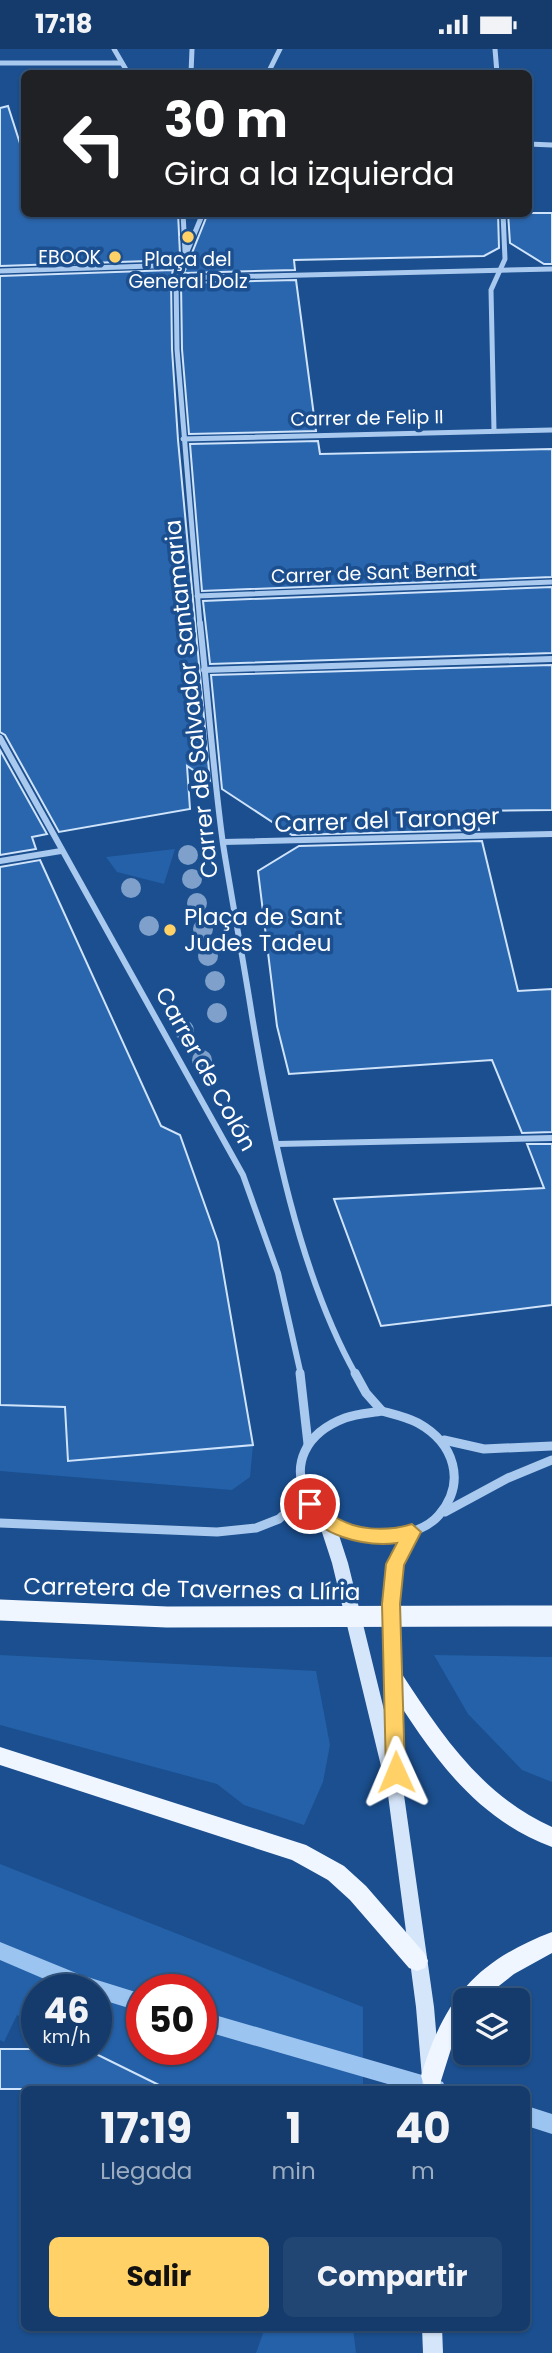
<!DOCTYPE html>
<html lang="es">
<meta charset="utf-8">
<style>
body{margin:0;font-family:Poppins,sans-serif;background:#214673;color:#f1f3f6;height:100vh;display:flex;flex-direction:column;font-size:26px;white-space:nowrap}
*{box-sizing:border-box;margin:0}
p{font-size:23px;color:#9dadc1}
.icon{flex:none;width:38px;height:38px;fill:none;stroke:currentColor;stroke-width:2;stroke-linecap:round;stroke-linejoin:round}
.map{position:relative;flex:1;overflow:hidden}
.details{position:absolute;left:21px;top:2037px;width:509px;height:245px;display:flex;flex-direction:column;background:#143b6b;border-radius:10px;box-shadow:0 2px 5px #0004,0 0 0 2px #33557e}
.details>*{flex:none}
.banner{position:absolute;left:21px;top:21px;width:511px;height:147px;border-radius:10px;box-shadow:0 2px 5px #0004,0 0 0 2px #33557e;background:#202124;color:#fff;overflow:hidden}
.buttons{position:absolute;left:453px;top:1939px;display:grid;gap:14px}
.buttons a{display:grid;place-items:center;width:77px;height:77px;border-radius:10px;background:#143b6b;box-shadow:0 2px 5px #0004,0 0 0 2px #33557e;font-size:35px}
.speed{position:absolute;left:21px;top:1925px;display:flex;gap:14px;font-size:35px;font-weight:700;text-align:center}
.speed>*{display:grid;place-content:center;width:91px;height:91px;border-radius:50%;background:#143b6b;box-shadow:0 2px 5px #0004,0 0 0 2px #33557e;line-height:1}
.speed small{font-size:18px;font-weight:400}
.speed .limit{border:10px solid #d22;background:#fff;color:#111}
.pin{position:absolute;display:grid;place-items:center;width:60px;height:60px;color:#fff;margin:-30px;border:4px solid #fff;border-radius:50%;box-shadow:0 2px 7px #0007}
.me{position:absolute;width:77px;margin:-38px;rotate:359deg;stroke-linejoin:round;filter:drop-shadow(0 0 5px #0008)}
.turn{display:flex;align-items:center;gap:24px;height:147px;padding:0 28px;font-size:32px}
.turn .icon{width:91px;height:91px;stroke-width:2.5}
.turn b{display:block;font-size:49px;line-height:60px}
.eta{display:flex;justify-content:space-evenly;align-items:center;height:119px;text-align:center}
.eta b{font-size:42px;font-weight:700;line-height:49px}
.cta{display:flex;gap:14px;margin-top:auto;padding:14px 28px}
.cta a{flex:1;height:80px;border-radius:10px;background:#ffd166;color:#111;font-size:28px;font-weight:700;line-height:80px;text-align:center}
.cta a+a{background:#214673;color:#f1f3f6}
.status{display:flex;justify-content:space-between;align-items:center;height:49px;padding:0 35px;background:#143b6b;direction:ltr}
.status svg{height:19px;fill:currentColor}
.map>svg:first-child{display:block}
.green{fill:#2461a8;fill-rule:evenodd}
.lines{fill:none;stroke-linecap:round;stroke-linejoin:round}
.stream{fill:#9cc4f0;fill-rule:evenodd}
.building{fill:#2a66ad;stroke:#cfe3fa;stroke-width:2}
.street-far2{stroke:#a9c9ee;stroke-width:5}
.street-far1{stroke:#a9c9ee;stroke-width:6}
.street{stroke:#a9c9ee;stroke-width:9}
.secondary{fill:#d6e6fa;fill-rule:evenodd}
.primary{fill:#f0f6ff;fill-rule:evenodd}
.primary-bridge{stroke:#f0f6ff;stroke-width:21}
.tree{fill:#7ea0ca}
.route{fill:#ffd166;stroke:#a68842;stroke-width:2}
.poi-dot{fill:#ffd166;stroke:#1b4f8f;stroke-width:2.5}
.labels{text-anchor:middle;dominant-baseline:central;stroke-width:7;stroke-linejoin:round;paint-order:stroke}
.far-poi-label{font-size:19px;fill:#fff;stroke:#1b4f8f;text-anchor:end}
.far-street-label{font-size:19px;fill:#fff;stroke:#1b4f8f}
.street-label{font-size:23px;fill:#fff;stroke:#1b4f8f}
.poi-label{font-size:23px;fill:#fff;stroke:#1b4f8f;text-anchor:start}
</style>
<div class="status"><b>17:18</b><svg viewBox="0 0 49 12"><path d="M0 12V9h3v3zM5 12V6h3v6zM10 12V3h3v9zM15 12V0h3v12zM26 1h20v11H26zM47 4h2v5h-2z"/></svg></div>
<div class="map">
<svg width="552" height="2304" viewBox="0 0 552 2304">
<rect width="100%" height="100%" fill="#1b4f8f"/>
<g class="green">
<polygon points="175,800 164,835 117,823 106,808"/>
<polygon points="0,1356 65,1358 69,1411 253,1396 250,1428 232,1441 0,1422"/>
<polygon points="0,1606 316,1622 330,1696 323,1733 304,1776 244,1756 217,1735 0,1676"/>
<polygon points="434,1606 552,1608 552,1733 522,1721 468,1665"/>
<path d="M0 1815 363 1958V2040H167L86 2000H96V1941H37V1976L17 1966 4 1993 0 1991ZM142 1941H201V2000H142Z"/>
<polygon points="265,2279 353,2279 356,2304 256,2304"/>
</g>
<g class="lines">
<g class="stream">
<polygon points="0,1893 81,1926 142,1945 142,1963 96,1949 96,1941 70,1941 0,1911"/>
<polygon points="201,1962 436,2030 443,2033 446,2040 405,2040 201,1981"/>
<polygon points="527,2057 552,2065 552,2085 527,2077"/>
</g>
</g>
<g class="building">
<polygon points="8,57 24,107 24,164 178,164 180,205 178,211 0,217 0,59"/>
<polygon points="208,164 498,164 499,199 484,207 294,211 295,221 184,224"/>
<polygon points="508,164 552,164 552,215 544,215 510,194"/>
<polygon points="173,221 171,229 172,300 178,391 210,732 187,717 190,760 59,783 5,686 0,683 0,227"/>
<polygon points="296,231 316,382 189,385 182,300 181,234"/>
<polygon points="318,392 320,405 552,400 552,528 202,542 190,395"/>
<polygon points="552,538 552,604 210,615 203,552"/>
<polygon points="552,616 552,761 474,762 479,781 292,786 222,740 211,626"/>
<polygon points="0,701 47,785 32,788 36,800 0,806"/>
<polygon points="482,792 518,942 552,940 552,1083 522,1084 492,1011 289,1025 277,977 258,822 299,797"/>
<polygon points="40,811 161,1077 180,1086 218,1193 253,1396 68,1412 65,1358 0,1356 0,818"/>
<polygon points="527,1095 552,1095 552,1256 381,1277 334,1150 544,1139"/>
<polygon points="0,2000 86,2000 167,2040 0,2040"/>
</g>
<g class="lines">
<g class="street-far2">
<polyline points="114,0 128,24"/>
<polyline points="495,0 497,24"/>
<polyline points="0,14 121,14"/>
<polyline points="191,24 192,0"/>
<polyline points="268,24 280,0"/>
<polyline points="528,95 552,96"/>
<polyline points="183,164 185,202"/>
<polyline points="0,222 181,216"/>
<polyline points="176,229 552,220"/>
<polyline points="494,382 491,241 505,210 503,164"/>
<polyline points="183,390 552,381"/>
<polyline points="197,547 552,533"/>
<polyline points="200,576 177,300 176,229 203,164"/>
</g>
<g class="street-far1">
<path d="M200 574C208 647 213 722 223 795 232 852 243 909 252 967 271 1081 299 1225 356 1326"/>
<polyline points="204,621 552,610"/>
<polyline points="0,689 243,1126 278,1224 301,1326"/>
<polyline points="223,793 552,785"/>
<polyline points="0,812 61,802"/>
<polyline points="277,1095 552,1089"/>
</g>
<g class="street">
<polyline points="300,1324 308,1395"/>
<polyline points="355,1324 366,1344 382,1362"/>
<path d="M382 1362C393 1365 407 1368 418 1374 454 1394 467 1433 439 1466 429 1478 411 1484 396 1486 306 1497 261 1401 345 1369 356 1365 370 1364 382 1362Z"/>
<polyline points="444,1391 484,1400 552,1397"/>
<polyline points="445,1463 508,1429 552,1411"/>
<polyline points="0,1474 217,1483 256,1479 279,1470 290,1460 301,1436"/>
</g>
<g class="secondary">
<polygon points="326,1465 331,1467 334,1471 348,1514 386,1669 383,1555 387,1515 407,1478 412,1477 417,1478 420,1483 403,1515 399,1555 403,1718 399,1724 404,1746 434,1958 441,2040 423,2040 416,1958 388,1746 332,1514 318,1471 321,1467"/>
<polygon points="422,2278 442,2278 443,2304 423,2304"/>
</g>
<g class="primary">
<path d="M393 1619 400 1622C441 1685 481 1746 552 1778V1798C472 1768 430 1703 386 1634L383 1628 386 1622Z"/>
<polygon points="0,1698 306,1796 344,1817 366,1837 425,1905 428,1912 425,1919 417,1922 409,1919 350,1851 328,1831 292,1811 0,1716"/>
<path d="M552 1883V1904L514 1925 481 1951H466V1971L451 2000 440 2035 432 2038 424 2035 421 2027C444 1950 476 1912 552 1883Z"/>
</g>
<polyline class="primary-bridge" points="0,1561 167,1568 552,1567"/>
</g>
<g class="tree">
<circle cx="188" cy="806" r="10"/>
<circle cx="192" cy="830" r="10"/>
<circle cx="131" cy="839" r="10"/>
<circle cx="197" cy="854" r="10"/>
<circle cx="149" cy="877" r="10"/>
<circle cx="203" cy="880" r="10"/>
<circle cx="208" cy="907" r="10"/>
<circle cx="215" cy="932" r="10"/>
<circle cx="217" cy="964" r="10"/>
<circle cx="184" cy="981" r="10"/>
<circle cx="202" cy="1011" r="10"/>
</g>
<path class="route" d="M310 1448C319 1451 323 1459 331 1465 354 1482 386 1483 412 1475L421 1483 404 1516 400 1555 405 1723 402 1728 396 1731 389 1728 386 1723 382 1555 386 1515 397 1494C364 1498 317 1487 301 1455Z"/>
<g class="poi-dot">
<circle cx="188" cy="188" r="7"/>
<circle cx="115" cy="208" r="7"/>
<circle cx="170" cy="881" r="7"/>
</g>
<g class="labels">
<g class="far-poi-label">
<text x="101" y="208">EBOOK</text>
<text x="188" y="210" text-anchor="middle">Plaça del<tspan x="188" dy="22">General Dolz</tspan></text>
</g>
<g class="far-street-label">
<text transform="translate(367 369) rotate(-1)">Carrer de Felip II</text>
<text transform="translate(374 524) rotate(-2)">Carrer de Sant Bernat</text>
</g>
<g class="street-label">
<text transform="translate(191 650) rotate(-96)">Carrer de Salvador Santamaria</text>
<text transform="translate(387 771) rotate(-2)">Carrer del Taronger</text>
<text transform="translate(206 1020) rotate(61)">Carrer de Colón</text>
<text transform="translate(192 1540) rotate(1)">Carretera de Tavernes a Llíria</text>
</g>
<g class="poi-label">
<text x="184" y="868">Plaça de Sant<tspan x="184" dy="26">Judes Tadeu</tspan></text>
</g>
</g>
</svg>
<div class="buttons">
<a><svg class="icon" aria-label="layers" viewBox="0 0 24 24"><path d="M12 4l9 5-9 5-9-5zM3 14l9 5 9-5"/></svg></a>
</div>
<div class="speed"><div>46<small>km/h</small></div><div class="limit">50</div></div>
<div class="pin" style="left:310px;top:1455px;background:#d93025"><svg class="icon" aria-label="arrive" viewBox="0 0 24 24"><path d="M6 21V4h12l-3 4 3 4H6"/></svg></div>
<svg class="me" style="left:396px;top:1723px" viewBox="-20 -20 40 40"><path d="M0-17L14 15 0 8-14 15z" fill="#ffd166" stroke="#fff" stroke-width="4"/></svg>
<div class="banner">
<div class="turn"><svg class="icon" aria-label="left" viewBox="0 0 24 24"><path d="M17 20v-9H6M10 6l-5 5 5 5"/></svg><div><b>30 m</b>Gira a la izquierda</div></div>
</div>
<section class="details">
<div class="eta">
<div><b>17:19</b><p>Llegada</p></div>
<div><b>1</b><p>min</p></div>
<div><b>40</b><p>m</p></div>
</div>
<div class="cta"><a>Salir</a><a>Compartir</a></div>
</section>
</div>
